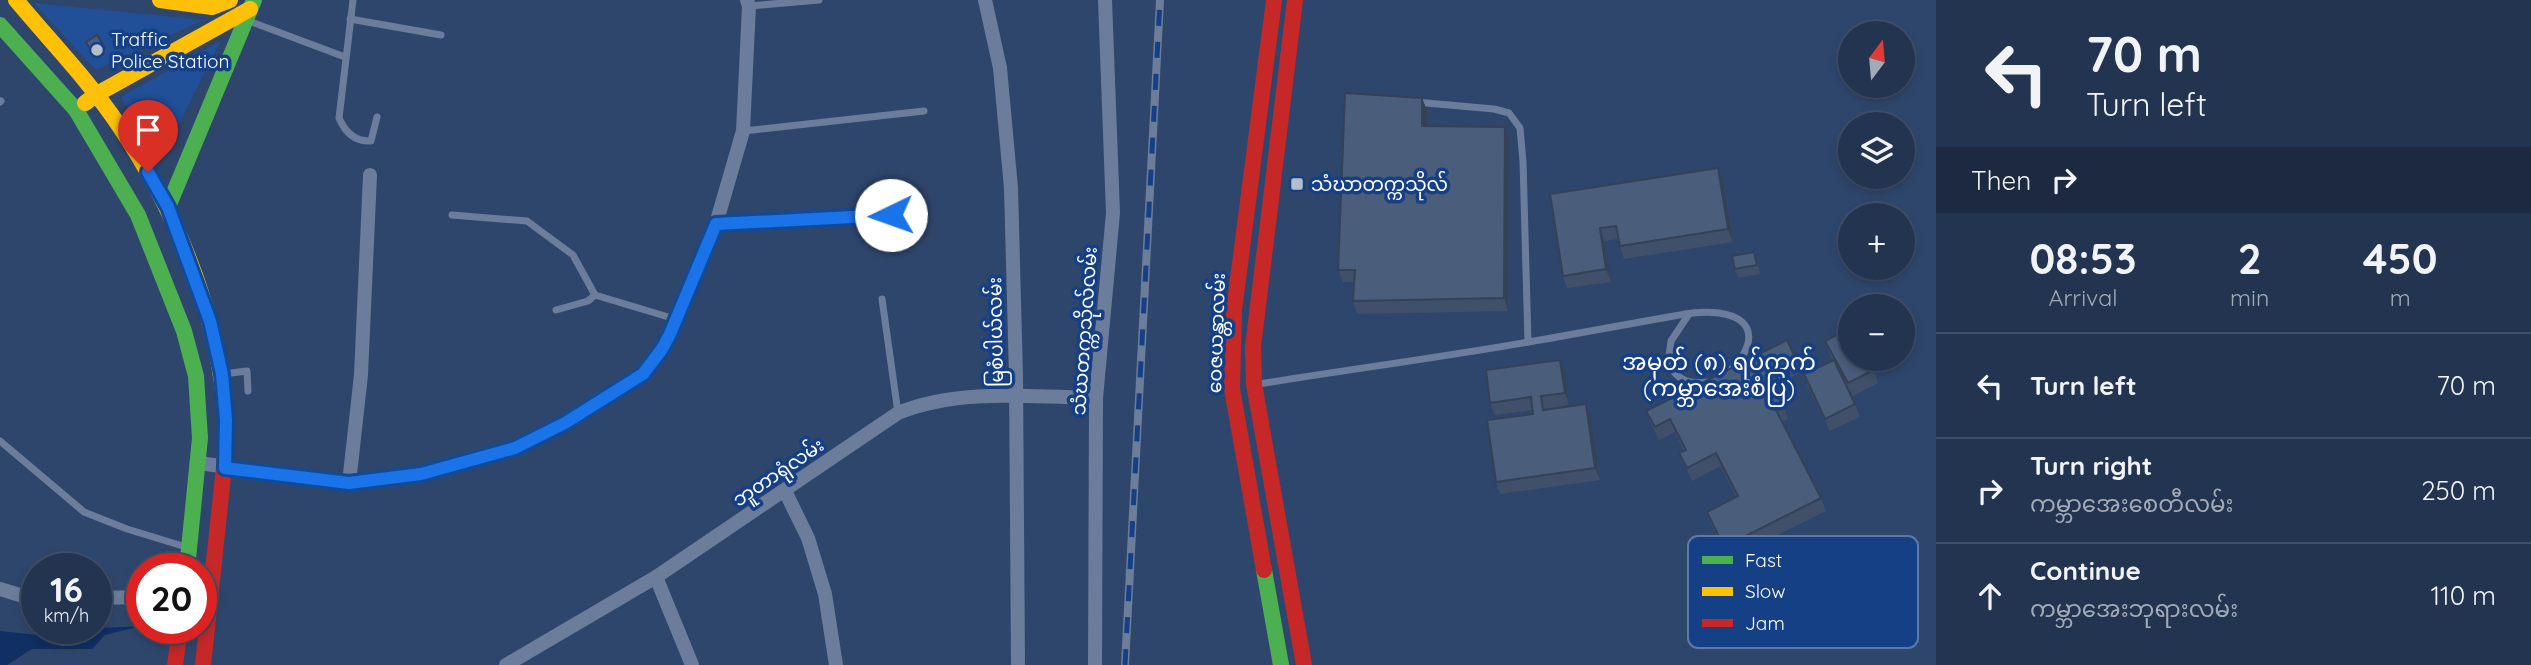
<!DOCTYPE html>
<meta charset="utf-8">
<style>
body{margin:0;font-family:Quicksand,"Noto Sans Myanmar",sans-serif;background:#2b3c58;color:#f1f3f6;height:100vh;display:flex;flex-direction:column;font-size:26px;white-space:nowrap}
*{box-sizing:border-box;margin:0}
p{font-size:23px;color:#a3aab7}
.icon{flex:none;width:38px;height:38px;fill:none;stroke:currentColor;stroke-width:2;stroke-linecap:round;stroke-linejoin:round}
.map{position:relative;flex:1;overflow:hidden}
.side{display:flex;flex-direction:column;background:#233451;width:595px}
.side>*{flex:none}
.guide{background:#233451;color:#f1f3f6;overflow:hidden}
.needle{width:46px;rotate:16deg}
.fabs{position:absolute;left:1838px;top:21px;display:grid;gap:14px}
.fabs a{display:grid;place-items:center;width:77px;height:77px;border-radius:50%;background:#233451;box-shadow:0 4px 10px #0003,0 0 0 2px #404f68;font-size:35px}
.speed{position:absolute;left:21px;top:553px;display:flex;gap:14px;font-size:35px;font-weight:700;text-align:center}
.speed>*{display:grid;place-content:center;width:91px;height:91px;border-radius:50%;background:#233451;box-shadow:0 4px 10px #0003,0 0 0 2px #404f68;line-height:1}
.speed small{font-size:18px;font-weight:400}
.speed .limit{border:10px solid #d22;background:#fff;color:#111}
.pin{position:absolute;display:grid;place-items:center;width:60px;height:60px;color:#fff;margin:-72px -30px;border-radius:50% 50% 50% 0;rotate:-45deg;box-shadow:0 0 7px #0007}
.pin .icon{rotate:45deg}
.me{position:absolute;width:77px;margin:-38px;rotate:267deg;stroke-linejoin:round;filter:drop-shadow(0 0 5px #0008)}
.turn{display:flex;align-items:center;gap:24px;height:147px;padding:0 35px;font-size:32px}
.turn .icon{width:91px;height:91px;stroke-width:2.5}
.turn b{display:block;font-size:49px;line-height:60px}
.then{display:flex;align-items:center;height:66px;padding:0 35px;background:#0003;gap:14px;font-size:26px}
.eta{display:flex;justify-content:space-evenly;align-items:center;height:119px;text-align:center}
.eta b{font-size:42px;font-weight:800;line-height:49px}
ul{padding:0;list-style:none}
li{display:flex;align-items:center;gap:21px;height:105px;padding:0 35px;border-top:2px solid #404f68}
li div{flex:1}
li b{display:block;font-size:26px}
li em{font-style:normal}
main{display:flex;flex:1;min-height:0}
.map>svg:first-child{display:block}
.green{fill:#215098}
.water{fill:#112f63}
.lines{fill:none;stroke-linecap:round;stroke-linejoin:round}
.lane{stroke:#6b7d9a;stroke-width:7}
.street{stroke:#6b7d9a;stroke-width:14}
.fast{stroke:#4caf50;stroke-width:16}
.slow{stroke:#ffc107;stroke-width:16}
.jam{stroke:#c62828;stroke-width:16}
.rail-casing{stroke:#6c7d9a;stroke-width:8}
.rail{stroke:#164085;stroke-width:5;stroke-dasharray:16;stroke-linecap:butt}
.wall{fill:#40506a}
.shaded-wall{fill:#344156}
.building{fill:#4a5d7b;stroke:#344156;stroke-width:2}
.route-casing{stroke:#114b97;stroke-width:18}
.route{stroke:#1a73e8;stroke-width:12}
.poi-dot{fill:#b6becc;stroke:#164085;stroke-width:2.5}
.labels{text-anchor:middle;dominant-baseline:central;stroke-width:7;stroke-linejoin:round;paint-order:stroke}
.poi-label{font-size:19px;fill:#fff;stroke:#164085;text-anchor:start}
.street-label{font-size:19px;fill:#fff;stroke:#164085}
.quarter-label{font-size:23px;fill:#fff;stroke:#164085}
.key{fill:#164085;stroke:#5c79aa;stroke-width:2}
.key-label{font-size:19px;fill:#fff}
</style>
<main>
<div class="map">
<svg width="1936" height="665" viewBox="0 0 1936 665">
<rect width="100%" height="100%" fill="#2f466c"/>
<g class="green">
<polygon points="34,3 203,20 96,70"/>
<polygon points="221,41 160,161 121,97"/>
</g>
<polygon class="water" points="142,626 105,635 92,649 32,649 7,665 0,665 0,631 86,640 100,628"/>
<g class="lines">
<g class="lane">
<path d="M353 0 339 118C345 132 355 142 371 141L377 117"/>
<polyline points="749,6 819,0"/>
<polyline points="350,19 441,35"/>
<polyline points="249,21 345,57"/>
<polyline points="0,102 1,101"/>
<polyline points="1415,102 1494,109 1509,113 1520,128 1523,162 1528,342"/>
<polyline points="743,131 924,111"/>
<polyline points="452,215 527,221 573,255 595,295 675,319"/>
<polyline points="717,224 891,215"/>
<polyline points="882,299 898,413"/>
<polyline points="556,310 588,301 595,295"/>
<path d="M1689 314 1671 341 1668 364C1679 381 1689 385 1709 382"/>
<polyline points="223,374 247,371 248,391"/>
<path d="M1259 384C1358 368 1458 355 1557 337 1590 331 1623 325 1657 319 1677 316 1698 310 1719 313 1761 319 1753 350 1729 372"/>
<polyline points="0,441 84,512 127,529 186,547"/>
</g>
<g class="street">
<polyline points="985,0 1000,68 1011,188 1016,375 1018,665"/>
<polyline points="198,463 349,483 421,474 515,448 565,423 643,374 662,349 716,224 743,131 749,6 747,0"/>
<polyline points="349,483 361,375 370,175"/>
<polyline points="785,491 808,538 825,594 836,665"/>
<polyline points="656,577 692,665"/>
<polyline points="0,589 26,597 37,597"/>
<polyline points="96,598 142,597"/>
<path d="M506 665 656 577 898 413C960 388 1031 397 1096 398"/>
<polyline points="1095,665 1096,398 1113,213 1105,0"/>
</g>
<g class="fast">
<polyline points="0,25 76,110 138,215 184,331 196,376 200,438 187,569"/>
<polyline points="168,207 254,0"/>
<polyline points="1264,570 1281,665"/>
</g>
<g class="slow">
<path d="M16 0C51 42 90 82 120 127 174 208 213 302 224 398"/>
<polyline points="160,0 212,7 230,0"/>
<polyline points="85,103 97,94 250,9"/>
</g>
<g class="jam">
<polyline points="1295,0 1253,347 1254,384 1304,665"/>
<polyline points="1264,570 1232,389 1234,310 1274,0"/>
<polyline points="175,665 180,628"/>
<polyline points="203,665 224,467 226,427 224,398"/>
</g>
<g class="rail-casing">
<polyline id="rail" points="1125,665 1160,0"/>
</g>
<use href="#rail" class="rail"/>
</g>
<g class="wall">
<polygon points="86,42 105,48 107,52 95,59"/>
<polygon points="1422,98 1427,111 1427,126 1509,139 1508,311 1357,314 1353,301 1354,282 1343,282 1338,270"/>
<polygon points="1723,180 1733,242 1624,259 1620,246 1618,239 1604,241 1611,282 1567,288 1563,276 1550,194"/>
<polygon points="1757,260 1760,274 1738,278 1735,269"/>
<polygon points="1825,341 1874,370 1878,383 1853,396 1830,354"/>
<polygon points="1796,359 1801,372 1773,386 1784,406 1788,419 1782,422 1821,498 1826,511 1729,559 1711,524 1707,512 1736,497 1721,466 1692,481 1679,453 1684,451 1675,432 1659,440 1651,424 1646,411"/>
<polygon points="1560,360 1565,373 1569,405 1546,409 1586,404 1591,417 1600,480 1500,494 1496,482 1533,414 1533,410 1495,415 1490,403"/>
<polygon points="1804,374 1855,404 1860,417 1830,431 1808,387"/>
</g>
<g class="shaded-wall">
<polygon points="1422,98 1427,111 1427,139 1422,126"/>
<polygon points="1505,127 1509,139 1508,311 1504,298"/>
<polygon points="1718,168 1723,180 1733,242 1728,229"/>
<polygon points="1600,228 1604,241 1611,282 1606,269"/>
<polygon points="1560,360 1565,373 1569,405 1565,393"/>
<polygon points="1586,404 1591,417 1600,480 1595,468"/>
</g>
<g class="building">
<polygon points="97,35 105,48 93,54 86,42"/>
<polygon points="1345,93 1422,98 1422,126 1505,127 1504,298 1353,301 1355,270 1338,270"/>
<polygon points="1718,168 1728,229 1620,246 1616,226 1600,228 1606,269 1563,276 1550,194"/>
<polygon points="1754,252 1757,265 1735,269 1732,256"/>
<polygon points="1850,328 1850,359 1868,359 1874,370 1848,383 1825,341"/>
<polygon points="1787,340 1796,359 1768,374 1784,406 1776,410 1821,498 1724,547 1707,512 1738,496 1716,453 1687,468 1679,453 1686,450 1670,419 1655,427 1646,411"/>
<polygon points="1560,360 1565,393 1541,396 1543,410 1586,404 1595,468 1496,482 1487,420 1533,414 1531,397 1490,403 1486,370"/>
<polygon points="1834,360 1855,404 1825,419 1804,374"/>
</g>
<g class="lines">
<g class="route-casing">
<polyline id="route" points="148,172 168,207 210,321 222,374 226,420 225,468 349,483 421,474 515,448 565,423 643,374 662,349 670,334 716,224 891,215"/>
</g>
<use href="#route" class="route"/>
</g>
<g class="poi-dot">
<circle cx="97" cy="50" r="7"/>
<rect x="1290" y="177" width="14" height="14" rx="3.5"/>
</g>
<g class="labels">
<g class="poi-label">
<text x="111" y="39">Traffic<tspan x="111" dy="22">Police Station</tspan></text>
<text x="1311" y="184">သံဃာတက္ကသိုလ်</text>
</g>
<g class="street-label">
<text transform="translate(1084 331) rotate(-86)">သံဃတက္ကသိုလ်လမ်း</text>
<text transform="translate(995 332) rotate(-91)">မြစံပါယ်လမ်း</text>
<text transform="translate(1216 333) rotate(-88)">ဝေဇယန္တာလမ်း</text>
<text transform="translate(778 472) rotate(-34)">ဘူတာရုံလမ်း</text>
</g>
<g class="quarter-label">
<text x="1719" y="361">အမှတ် (၈) ရပ်ကွက်<tspan x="1719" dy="26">(ကမ္ဘာအေးစံပြ)</tspan></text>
</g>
</g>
<rect x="1688" y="536" width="230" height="112" rx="10" class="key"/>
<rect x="1702" y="556" width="31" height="8" fill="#4caf50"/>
<rect x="1702" y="587" width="31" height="9" fill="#ffc107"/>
<rect x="1702" y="619" width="31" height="8" fill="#c62828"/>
<g class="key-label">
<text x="1745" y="567">Fast</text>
<text x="1745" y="598">Slow</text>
<text x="1745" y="630">Jam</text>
</g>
</svg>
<div class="fabs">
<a><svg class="needle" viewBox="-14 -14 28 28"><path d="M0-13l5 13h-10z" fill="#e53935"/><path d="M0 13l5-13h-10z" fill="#a3aab7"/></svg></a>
<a><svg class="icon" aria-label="layers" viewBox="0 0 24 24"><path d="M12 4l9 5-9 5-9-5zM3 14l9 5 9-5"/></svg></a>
<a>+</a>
<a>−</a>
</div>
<div class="speed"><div>16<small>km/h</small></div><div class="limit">20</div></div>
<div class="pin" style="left:148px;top:172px;background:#d93025"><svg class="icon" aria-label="arrive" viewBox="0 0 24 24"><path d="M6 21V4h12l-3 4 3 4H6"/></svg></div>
<svg class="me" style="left:891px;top:215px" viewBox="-20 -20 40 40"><circle r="19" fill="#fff"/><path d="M0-13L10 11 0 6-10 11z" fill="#1a73e8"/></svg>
</div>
<section class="side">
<div class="guide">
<div class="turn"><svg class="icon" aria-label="left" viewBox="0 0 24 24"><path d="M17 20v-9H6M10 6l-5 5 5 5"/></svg><div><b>70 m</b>Turn left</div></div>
<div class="then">Then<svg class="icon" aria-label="right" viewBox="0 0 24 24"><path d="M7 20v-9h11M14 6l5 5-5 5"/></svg></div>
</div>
<div class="eta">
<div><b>08:53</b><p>Arrival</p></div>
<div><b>2</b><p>min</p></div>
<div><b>450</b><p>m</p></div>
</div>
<ul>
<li><svg class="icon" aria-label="left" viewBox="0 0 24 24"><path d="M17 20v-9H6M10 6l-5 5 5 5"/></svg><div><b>Turn left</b></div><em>70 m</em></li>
<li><svg class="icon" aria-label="right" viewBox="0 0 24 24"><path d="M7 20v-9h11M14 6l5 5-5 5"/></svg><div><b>Turn right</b><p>ကမ္ဘာအေးစေတီလမ်း</p></div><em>250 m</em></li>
<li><svg class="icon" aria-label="ahead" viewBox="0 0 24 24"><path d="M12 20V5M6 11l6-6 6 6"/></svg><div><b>Continue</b><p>ကမ္ဘာအေးဘုရားလမ်း</p></div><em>110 m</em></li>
</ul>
</section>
</main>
